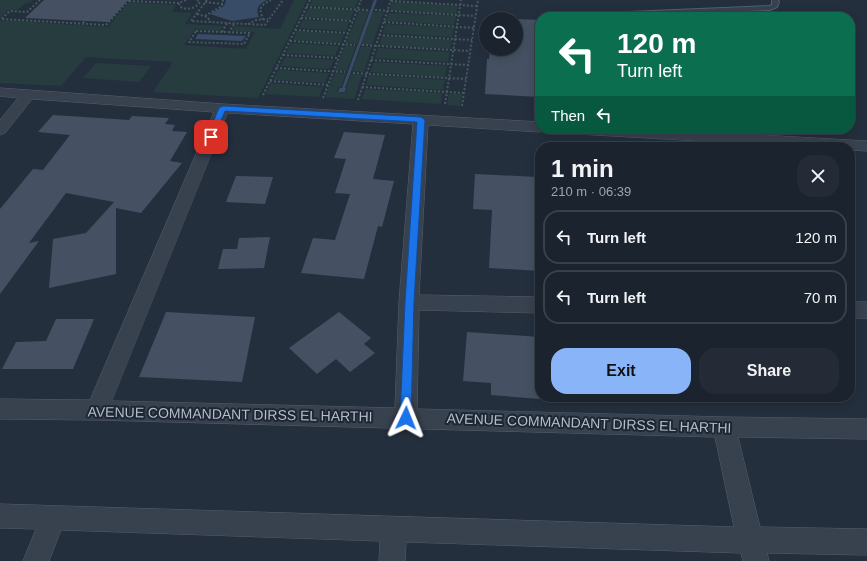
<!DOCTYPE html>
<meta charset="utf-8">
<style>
body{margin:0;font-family:Helvetica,sans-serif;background:#242b36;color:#f1f3f6;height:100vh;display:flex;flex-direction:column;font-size:15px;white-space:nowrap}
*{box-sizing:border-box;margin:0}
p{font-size:13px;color:#a0a4aa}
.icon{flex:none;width:22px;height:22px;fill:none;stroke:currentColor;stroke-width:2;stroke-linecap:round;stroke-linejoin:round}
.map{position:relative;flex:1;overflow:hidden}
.drawer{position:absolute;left:535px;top:142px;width:320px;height:260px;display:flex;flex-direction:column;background:#1b232e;border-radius:16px;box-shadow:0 2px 10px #0003,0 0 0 1px #39404a}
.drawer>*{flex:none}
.guide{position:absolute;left:535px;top:12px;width:320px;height:122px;border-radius:16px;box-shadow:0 2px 10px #0003,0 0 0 1px #39404a;background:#0b6e4f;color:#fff;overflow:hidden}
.fabs{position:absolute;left:479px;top:12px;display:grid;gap:8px}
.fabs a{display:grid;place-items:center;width:44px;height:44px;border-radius:50%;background:#1b232e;box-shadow:0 2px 10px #0003,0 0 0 1px #39404a;font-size:20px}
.pin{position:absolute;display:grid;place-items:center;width:34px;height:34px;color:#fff;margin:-17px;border-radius:8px;box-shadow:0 2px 6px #0006}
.me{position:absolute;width:44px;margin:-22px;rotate:2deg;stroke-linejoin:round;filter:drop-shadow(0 0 3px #0008)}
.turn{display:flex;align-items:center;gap:14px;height:84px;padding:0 16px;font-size:18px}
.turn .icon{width:52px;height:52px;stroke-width:2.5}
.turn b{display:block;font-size:28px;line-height:34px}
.then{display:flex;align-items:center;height:38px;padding:0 16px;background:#0003;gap:8px;font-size:15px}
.round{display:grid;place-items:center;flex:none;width:42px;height:42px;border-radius:16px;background:#242b36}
.overview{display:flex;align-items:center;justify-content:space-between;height:68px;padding:0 16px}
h1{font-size:24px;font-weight:600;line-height:30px}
.primary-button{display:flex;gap:8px;margin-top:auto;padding:8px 16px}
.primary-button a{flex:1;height:46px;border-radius:16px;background:#8ab4f8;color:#111;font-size:16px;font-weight:600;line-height:46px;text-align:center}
.primary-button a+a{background:#242b36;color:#f1f3f6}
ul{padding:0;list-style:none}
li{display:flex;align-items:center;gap:12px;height:54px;margin:0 8px 6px;padding:0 8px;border:2px solid #39404a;border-radius:16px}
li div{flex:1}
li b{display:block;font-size:15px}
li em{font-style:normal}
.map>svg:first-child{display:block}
.green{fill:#263c3f}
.water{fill:#394c67}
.building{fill:#455162}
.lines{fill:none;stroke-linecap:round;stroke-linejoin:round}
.lane-casing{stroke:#565f6c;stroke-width:2}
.street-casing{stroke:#565f6c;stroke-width:1}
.path{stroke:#44595c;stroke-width:2;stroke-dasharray:2 2;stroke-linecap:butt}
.lane{fill:#38414e;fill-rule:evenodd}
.street{fill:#38414e;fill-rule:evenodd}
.route{fill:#1a73e8;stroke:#114b97}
.labels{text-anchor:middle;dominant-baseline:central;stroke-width:4;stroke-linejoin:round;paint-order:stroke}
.street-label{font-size:14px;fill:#b4bcc9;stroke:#1d2633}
</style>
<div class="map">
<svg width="867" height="561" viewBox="0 0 867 561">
<rect width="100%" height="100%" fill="#242f3e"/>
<g class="green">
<polygon points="0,0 33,0 30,3 26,3 17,10 8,10 0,17"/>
<polygon points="294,0 307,0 258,98 153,92 173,62 86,57 61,86 0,83 0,20 108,27 129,2 176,5 172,12 192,13 185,24 223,26 220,31 195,29 184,45 246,49 255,32 232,31 235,26 280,29"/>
<polygon points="312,0 358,0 355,8 310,6"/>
<polygon points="392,2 458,6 456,14 390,10"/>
<polygon points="309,8 354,10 350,20 304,17"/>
<polygon points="359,11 369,11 357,44 346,43"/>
<polygon points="373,12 384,12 372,45 361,44"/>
<polygon points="389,13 456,16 454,25 386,21"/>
<polygon points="303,20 349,22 346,31 299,28"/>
<polygon points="385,24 454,28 452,37 383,33"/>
<polygon points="297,31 344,34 341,43 293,40"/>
<polygon points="382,36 452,40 450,49 379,45"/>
<polygon points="291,43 339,46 335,56 286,53"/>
<polygon points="345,46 356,46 347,71 335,70"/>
<polygon points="361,47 372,47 364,72 352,71"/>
<polygon points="378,48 450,52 448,62 375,58"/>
<polygon points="285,57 334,60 330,69 280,66"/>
<polygon points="374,62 447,66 445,77 370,72"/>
<polygon points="96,63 151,66 139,82 83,78"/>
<polygon points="278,70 329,73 325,83 273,80"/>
<polygon points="335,73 346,74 341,87 339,87 337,92 346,93 347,88 346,88 351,74 362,75 354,99 325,97"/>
<polygon points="369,75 445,80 443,90 366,85"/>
<polygon points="271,83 323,87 319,97 266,94"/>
<polygon points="365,89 442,93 441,104 362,99"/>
<polygon points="449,94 462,94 460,106 447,105"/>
</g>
<g class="water">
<path d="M226 0H267C259 4 255 8 259 17L232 21 210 14 224 6Z"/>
<polygon points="374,0 377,0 345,88 346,88 345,92 338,92 340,88 342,88"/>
<polygon points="198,34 246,36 242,41 195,39"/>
</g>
<g class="building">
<polygon points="44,0 128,0 108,22 25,18"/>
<polygon points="516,19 540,20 540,97 485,94 487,59 489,59 490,49 516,49"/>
<polygon points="53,115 129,120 132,116 169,118 165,124 175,125 172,131 187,132 170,161 182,163 141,213 116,208 116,274 49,288 53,239 86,233 114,202 66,193 29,243 39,241 0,294 0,209 33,169 43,170 70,135 38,132"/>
<polygon points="344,132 385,135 373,179 394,181 382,227 378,226 364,279 301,273 313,238 335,240 350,194 335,193 346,159 334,158"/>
<polygon points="475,174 537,177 540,225 540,271 489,268 492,210 473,209"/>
<polygon points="236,176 273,177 265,204 226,202"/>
<polygon points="270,237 264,268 218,269 223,249 237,249 239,238"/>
<polygon points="166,312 255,317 242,382 139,377"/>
<polygon points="339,312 371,338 364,344 375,353 350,372 336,359 317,374 289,348"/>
<polygon points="56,319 94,319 73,369 2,369 16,342 46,341"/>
<polygon points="467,332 540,337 540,399 491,395 491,383 463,381"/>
</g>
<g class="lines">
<g class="lane-casing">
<polygon id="lane" points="772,0 778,0 779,2 777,7 770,10 603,17 578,16 581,14 769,6 772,5"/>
</g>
<g class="street-casing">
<g id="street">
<path d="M0 88 223 104 540 122V129H546L545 130 540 132 428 125 419 295 540 297V313L419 310 417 409 724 417 867 419V439L738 437 760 527 867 529V555L767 553 769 561H743L741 553 406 542 405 561H379L380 541 61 530 49 561H23L36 529 0 528V504L734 527 715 437 97 420 0 419V399L90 400 214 112 32 99 5 133 0 135V120L18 98 0 96ZM228 113 413 124 399 302 395 408 112 401Z"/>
<polygon points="569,129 655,129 867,141 867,151 850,150 850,147 804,147 577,134 572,132"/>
<rect x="850" y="302" width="17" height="16"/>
</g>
</g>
<g class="path">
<polyline points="40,0 27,12 10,11 1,19 106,25 129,0"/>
<path d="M186 0 179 3 180 7C188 10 195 9 200 2L197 0"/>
<polyline points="207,0 191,21 265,25 283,0"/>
<polyline points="129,1 179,3"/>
<polyline points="391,1 477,6"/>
<polyline points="205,2 223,4"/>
<polyline points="306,7 368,10"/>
<polyline points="375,10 475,16"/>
<polyline points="197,14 207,17 211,22"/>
<polyline points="205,16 222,6 223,0"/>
<polyline points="301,18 353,21"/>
<polyline points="263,20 260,9 264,4 271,0"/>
<polyline points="384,22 474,28"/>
<polyline points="83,23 94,12"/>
<polyline points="248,24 256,20 268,19"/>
<polyline points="295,30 348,33"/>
<polygon points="196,31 250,33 244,44 189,42"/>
<polyline points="222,32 227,23"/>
<polyline points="229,33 234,24"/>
<polyline points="379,35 472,40"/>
<polyline points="290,41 355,45"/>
<polyline points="362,45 470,51"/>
<polyline points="283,55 339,58"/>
<polyline points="371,60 468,65"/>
<polyline points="276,68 345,72"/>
<polyline points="353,73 466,79"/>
<polyline points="270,81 328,85"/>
<polyline points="362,87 464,93"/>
<polyline points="263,95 310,0"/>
<polyline points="323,98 361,0"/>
<polyline points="358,100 391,0"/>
<polyline points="445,104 461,0"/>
<polyline points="462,106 478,0"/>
</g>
<use href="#lane" class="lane"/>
<use href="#street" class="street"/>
</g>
<polygon class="route" points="223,106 421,117 425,120 414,302 411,418 410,422 406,423 402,422 400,418 405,302 417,122 225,111 214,137 211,139 208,139 207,137 219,108"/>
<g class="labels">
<g class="street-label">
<text transform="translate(230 414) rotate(1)">AVENUE COMMANDANT DIRSS EL HARTHI</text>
<text transform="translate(589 423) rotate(2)">AVENUE COMMANDANT DIRSS EL HARTHI</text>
</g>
</g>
</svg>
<div class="fabs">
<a><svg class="icon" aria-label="search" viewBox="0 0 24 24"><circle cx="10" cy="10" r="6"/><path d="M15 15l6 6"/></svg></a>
</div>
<div class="pin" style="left:211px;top:137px;background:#d93025"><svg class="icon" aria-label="arrive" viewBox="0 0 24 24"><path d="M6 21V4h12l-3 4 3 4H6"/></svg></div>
<svg class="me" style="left:406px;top:418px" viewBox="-20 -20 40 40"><path d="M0-17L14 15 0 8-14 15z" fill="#1a73e8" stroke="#fff" stroke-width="4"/></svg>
<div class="guide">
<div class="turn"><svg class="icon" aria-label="left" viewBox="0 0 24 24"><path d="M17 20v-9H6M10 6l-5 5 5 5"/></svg><div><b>120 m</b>Turn left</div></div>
<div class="then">Then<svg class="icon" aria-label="left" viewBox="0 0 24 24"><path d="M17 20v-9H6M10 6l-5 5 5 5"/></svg></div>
</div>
<section class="drawer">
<div class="overview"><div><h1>1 min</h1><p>210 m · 06:39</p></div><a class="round"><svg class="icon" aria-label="close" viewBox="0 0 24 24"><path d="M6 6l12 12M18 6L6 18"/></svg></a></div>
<ul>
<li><svg class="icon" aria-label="left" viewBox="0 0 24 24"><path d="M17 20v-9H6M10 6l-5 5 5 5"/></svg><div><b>Turn left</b></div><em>120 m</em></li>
<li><svg class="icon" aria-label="left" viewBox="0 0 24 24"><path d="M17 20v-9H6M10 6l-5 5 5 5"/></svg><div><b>Turn left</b></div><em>70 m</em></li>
</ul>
<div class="primary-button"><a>Exit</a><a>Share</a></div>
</section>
</div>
